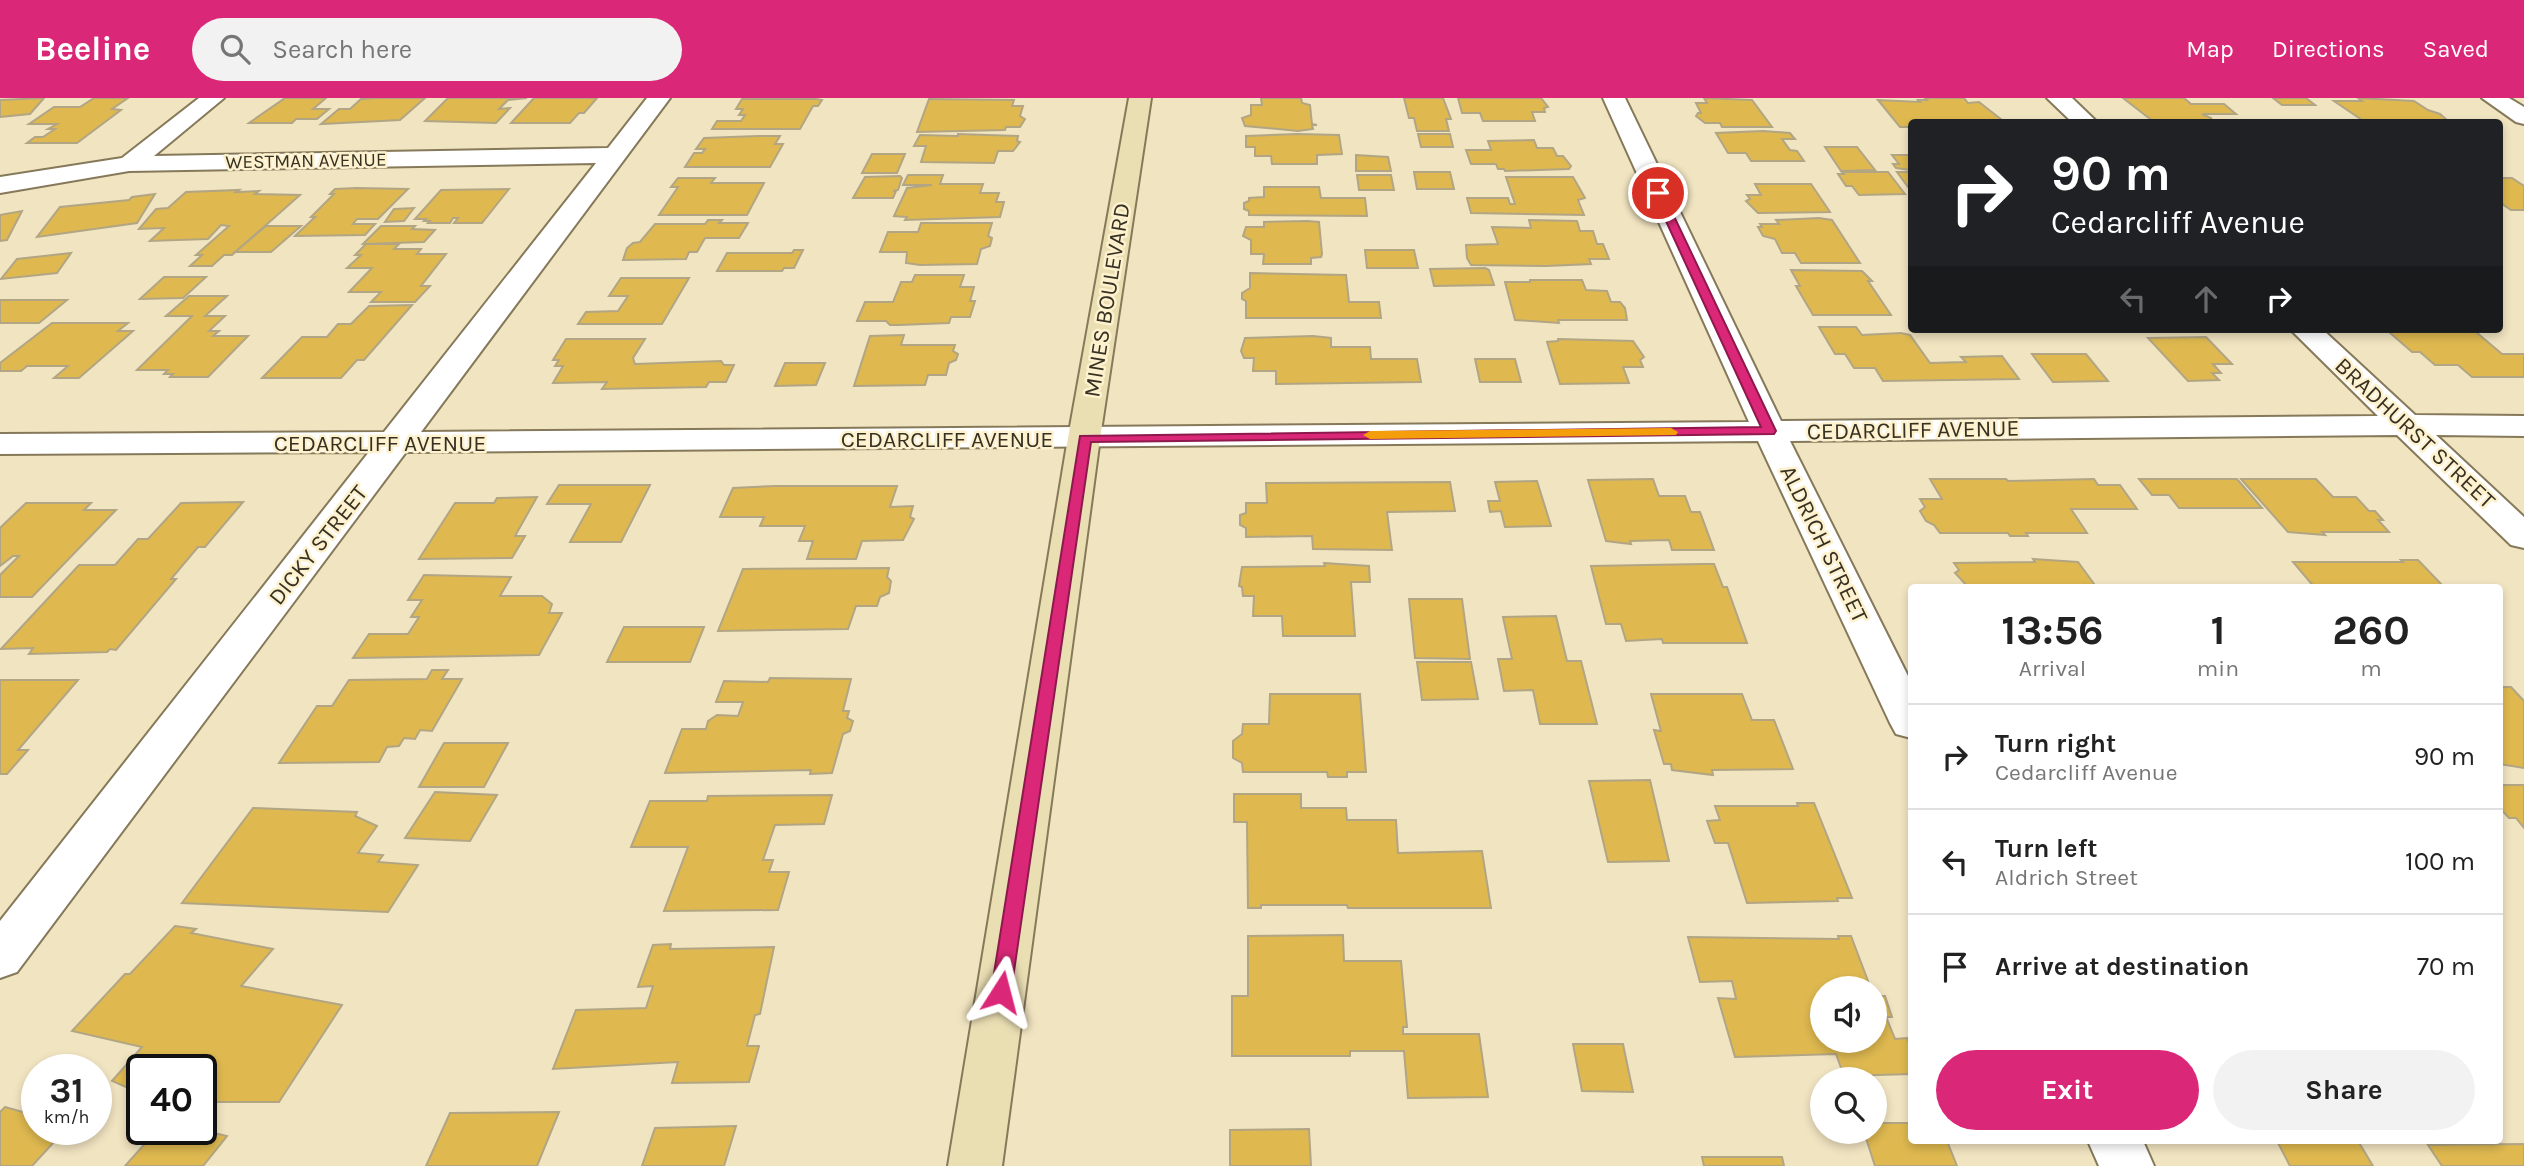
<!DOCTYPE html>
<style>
body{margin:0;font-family:Karla,sans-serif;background:#f2f2f2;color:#222;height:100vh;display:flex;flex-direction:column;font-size:26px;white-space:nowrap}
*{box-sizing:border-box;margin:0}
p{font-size:23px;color:#767676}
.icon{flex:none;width:38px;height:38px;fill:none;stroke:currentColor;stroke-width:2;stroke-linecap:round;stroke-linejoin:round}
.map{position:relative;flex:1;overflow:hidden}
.details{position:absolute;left:1908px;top:486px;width:595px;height:560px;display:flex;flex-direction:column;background:#fff;border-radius:7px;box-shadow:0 4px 10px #0003}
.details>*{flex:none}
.top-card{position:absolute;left:1908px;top:21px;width:595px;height:214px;border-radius:7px;box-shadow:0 4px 10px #0003;background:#202124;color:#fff;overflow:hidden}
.fabs{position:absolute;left:1810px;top:878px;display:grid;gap:14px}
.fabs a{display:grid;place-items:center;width:77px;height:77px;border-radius:50%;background:#fff;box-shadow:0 4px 10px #0003;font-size:35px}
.speed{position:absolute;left:21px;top:956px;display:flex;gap:14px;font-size:35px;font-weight:700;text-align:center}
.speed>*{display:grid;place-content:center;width:91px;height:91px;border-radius:50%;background:#fff;box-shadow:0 4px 10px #0003;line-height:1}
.speed small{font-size:18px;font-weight:400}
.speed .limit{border:4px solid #111;border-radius:10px;background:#fff;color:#111}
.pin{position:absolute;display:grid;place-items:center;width:60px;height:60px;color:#fff;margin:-30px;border:4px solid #fff;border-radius:50%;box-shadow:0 2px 7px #0007}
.me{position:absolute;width:77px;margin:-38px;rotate:9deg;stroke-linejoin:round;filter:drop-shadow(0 0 5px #0008)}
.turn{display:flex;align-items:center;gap:24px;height:147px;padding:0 28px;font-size:32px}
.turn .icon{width:91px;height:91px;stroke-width:2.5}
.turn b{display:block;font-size:49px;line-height:60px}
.lanes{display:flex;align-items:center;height:66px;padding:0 28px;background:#0003;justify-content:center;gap:35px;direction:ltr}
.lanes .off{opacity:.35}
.eta{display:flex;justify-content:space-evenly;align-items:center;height:119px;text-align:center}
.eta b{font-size:42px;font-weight:700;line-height:49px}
.cta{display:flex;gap:14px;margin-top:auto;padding:14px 28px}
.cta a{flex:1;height:80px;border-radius:42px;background:#db2777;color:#fff;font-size:28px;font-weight:700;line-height:80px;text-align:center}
.cta a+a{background:#f2f2f2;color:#222}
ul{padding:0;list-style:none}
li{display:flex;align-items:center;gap:21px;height:105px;padding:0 28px;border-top:2px solid #e0e0e0}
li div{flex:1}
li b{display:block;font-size:26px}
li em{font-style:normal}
header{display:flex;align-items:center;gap:42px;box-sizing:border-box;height:98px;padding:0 35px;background:#db2777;color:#fff}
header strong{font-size:33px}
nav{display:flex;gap:38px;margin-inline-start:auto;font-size:24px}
.search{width:490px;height:63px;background:#f2f2f2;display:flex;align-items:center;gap:18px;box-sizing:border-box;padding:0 24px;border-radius:38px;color:#767676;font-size:26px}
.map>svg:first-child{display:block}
.building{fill:#dfb950;stroke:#b1a584;stroke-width:2}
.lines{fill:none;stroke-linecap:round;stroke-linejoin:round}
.street-casing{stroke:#85795a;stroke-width:4}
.secondary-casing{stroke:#85795a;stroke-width:4}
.street{fill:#fff;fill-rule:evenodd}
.secondary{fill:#eadeb3;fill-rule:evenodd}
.route{fill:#db2777;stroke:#8e194d;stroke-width:2}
.slow{fill:#f59e0b}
.labels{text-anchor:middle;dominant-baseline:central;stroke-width:5;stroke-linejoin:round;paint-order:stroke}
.far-street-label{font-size:19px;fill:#363123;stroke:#fef1ce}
.street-label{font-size:23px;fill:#363123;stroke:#fef1ce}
</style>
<header>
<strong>Beeline</strong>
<div class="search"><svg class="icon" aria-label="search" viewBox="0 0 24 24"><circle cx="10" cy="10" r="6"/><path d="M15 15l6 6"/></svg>Search here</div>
<nav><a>Map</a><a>Directions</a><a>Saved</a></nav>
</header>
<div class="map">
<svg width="2524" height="1068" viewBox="0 0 2524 1068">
<rect width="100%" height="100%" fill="#f1e4c1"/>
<g class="building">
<polygon points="44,0 30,16 0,19 0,2"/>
<polygon points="94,0 128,0 112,11 121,12 77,45 27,45 35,39 43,39 55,31 48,31 57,26 29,26 54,9 80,9"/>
<polygon points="285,0 326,0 313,11 329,11 317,21 296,21 292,25 249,25"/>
<polygon points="377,0 425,0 400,22 321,26 339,11 350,11 361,1"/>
<polygon points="448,0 527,0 508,2 499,11 510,10 496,25 425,23"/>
<polygon points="597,0 584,15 579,15 570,25 511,25 534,0"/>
<polygon points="1261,0 1301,0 1302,5 1310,7 1312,26 1317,27 1312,27 1313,31 1298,33 1245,28 1242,20 1251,17 1251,7 1262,7"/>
<polygon points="1404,0 1443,0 1451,21 1446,21 1449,33 1417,33 1414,20 1409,20"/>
<polygon points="1458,0 1541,0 1548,9 1544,10 1545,14 1532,14 1535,23 1483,23 1480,15 1462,15"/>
<polygon points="1704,0 1752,2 1772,29 1722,29 1720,25 1705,25 1696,18 1698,15 1701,15 1696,5 1707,5"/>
<polygon points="1925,0 1964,0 1968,5 1979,4 2002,22 2001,24 1911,24 1911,29 1900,29 1878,2 1920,4 1918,2 1927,2"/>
<polygon points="2123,0 2184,0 2191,6 2224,6 2236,16 2202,16 2211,20 2213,24 2154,24"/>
<polygon points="2273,0 2306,0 2315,7 2282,7"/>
<polygon points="2358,0 2414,3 2428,12 2440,16 2448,23 2365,24 2334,3 2362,3"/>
<polygon points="742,1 816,1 822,2 818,8 813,8 800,31 712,31 717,23 741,23 745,17 739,17 743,11 736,11"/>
<polygon points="929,1 1014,2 1012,8 1023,8 1020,18 1025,21 1020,29 1006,29 1005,32 917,34"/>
<polygon points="1763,33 1790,35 1795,41 1782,41 1790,52 1797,53 1804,63 1751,63 1746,55 1728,55 1716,35"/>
<polygon points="958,36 1018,38 1017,43 1020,44 1013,53 998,53 994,65 921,64 926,48 914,48 920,37 958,38"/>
<polygon points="1297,36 1339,37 1342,56 1317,57 1317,66 1272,66 1271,58 1255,58 1255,49 1246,49 1246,38"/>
<polygon points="1418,36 1450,36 1453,49 1421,49"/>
<polygon points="758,38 780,38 775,46 783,46 770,69 685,69 694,55 702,55 705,51 696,51 704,40"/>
<polygon points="1534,42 1537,50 1553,50 1557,58 1563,58 1571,68 1569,71 1505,73 1504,71 1498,71 1496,66 1471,66 1466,52 1491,52 1488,43"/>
<polygon points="1825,49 1857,49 1875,72 1841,73"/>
<polygon points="872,56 905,56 897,75 862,75"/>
<polygon points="1356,57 1388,59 1391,73 1356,73"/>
<polygon points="1892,57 1911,57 1911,72 1896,70 1893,66 1899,66"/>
<polygon points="1414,74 1450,74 1454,91 1417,91"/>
<polygon points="1842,74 1888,74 1905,96 1859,97 1852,88 1846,88 1838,76 1844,76"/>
<polygon points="1897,74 1911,74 1911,89 1908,89"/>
<polygon points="908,77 943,77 940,86 983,86 980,95 999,95 996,104 1004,104 1000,119 905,122 907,119 894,118 907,90 932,87 903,87"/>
<polygon points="1357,77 1391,77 1394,92 1359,92"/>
<polygon points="900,78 902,80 898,92 893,93 896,93 893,100 853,100 865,79"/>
<polygon points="1506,79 1573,79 1585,100 1578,102 1584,117 1471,115 1467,100 1508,100 1510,106 1515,106"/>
<polygon points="678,80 715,80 711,85 764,85 747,117 659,117 678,89 671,89"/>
<polygon points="2499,80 2512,80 2524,88 2524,112 2511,112 2499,104"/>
<polygon points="1755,86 1811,86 1830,114 1758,115 1746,103 1750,101 1747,97 1761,97"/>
<polygon points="1264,89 1319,89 1321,100 1365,100 1367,118 1249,117 1249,113 1244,111 1244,105 1249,103 1249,100 1264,99"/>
<polygon points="356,90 408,91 378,121 357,121 353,126 375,126 365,137 295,138 315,119 311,119 334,96 330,96 335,91"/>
<polygon points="509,91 482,125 454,125 458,120 453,120 450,125 428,125 430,123 424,123 426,121 415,121 441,92"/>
<polygon points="239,92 236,94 259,93 255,96 300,97 232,157 224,157 212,168 190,168 202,157 196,157 229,128 221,127 208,141 150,143 164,130 139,131 156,111 168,110 186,94"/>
<polygon points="155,96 137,125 37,139 60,109 129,102 132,99"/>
<polygon points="414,110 404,123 385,124 394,111"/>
<polygon points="22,113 7,142 0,143 0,117"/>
<polygon points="1819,120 1832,122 1860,165 1801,165 1795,155 1782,155 1775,141 1763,138 1758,129 1762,129 1760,126 1779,126 1776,122"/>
<polygon points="708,122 722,122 719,125 748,125 739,140 705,140 697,154 689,154 686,161 623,162 627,150 633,145 640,144 655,126 705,126"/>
<polygon points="1529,122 1577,123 1580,133 1593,133 1597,146 1603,146 1609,161 1589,161 1591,166 1546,168 1471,167 1467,160 1466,147 1498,146 1492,129 1531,130"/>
<polygon points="1307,123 1319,124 1322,156 1321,159 1311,160 1311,166 1263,166 1264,156 1251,156 1251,142 1243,138 1246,129 1264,129 1264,124"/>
<polygon points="921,125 992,125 988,138 992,140 990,148 981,151 977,166 920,167 906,165 907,154 880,154 888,134 918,134"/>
<polygon points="266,128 301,128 271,154 235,154"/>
<polygon points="381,128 415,128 412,131 435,132 424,144 363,146"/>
<polygon points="366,146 399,146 394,151 421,151 417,156 446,156 421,188 430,188 415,204 371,204 381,194 349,194 372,170 347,170 361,157 355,157"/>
<polygon points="794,152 803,152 794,170 784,170 782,173 717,173 727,155 792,155"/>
<polygon points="1365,152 1414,152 1418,170 1367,170"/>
<polygon points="71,155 57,175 1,181 17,161"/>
<polygon points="1485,170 1489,172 1494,187 1434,188 1430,171"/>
<polygon points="1791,172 1862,173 1872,183 1868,183 1891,217 1813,217 1796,188 1800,188"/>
<polygon points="1250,175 1346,177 1349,204 1379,204 1381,220 1246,220 1246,203 1242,201 1242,195 1250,190"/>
<polygon points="915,177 964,177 960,189 974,189 970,203 975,203 970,219 951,219 949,225 899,227 890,227 886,223 857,223 865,204 893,204 901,184 912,184"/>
<polygon points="164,179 206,179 183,200 140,201"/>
<polygon points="621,180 689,180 662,226 578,226 586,214 618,213 628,198 609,198"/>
<polygon points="1530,182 1582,182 1586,192 1607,193 1611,204 1620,204 1625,210 1627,222 1558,222 1559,225 1515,222 1505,184 1530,184"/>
<polygon points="189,198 227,198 205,218 225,218 209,233 219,233 213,238 248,238 208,279 170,279 173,276 164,276 168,272 137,272 192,218 166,218"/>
<polygon points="0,202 67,202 39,225 0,225"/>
<polygon points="412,207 364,262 357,262 341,280 262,280 302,239 327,239 338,226 351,226 369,208"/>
<polygon points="52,225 128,225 118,233 133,233 79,280 54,280 68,268 27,268 21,273 0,273 0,265"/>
<polygon points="1819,229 1856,229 1862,237 1901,235 1910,237 1930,265 1966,264 1961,259 2002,258 2019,281 1883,283 1875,270 1854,270 1845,256 1835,256"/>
<polygon points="2450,232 2476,234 2502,256 2524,256 2524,279 2472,279 2458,267 2435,267 2420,254 2412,254 2389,234 2453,234"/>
<polygon points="904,237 901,247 955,247 953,253 958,256 956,262 949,265 946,277 928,277 925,287 854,288 870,238"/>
<polygon points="1313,238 1331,240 1331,249 1370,249 1371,261 1417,261 1421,284 1276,286 1276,273 1253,273 1254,260 1244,260 1241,253 1245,240"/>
<polygon points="2206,239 2232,266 2213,266 2221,275 2212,275 2219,282 2188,283 2148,240"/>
<polygon points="566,241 645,241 633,260 635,266 721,263 724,267 734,267 726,284 709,284 706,289 602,291 607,284 553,285 563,268 555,268 559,262 553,262"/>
<polygon points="1558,241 1633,243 1644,259 1640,262 1643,269 1623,269 1629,285 1560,286 1547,244 1558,243"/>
<polygon points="2032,256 2086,256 2108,283 2053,284"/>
<polygon points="1475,261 1515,261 1521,284 1480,284"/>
<polygon points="785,265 825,265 816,287 775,288"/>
<polygon points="1653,381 1659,398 1685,398 1691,414 1700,414 1714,452 1672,452 1669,442 1630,443 1631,446 1606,443 1588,382"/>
<polygon points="1930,381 2006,381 2008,383 2094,381 2098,387 2120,387 2137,411 2071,411 2087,435 2026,435 2028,438 2010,438 2008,435 1940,435 1934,427 1926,423 1920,413 1925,409 1920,401 1942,401"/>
<polygon points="2139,381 2237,381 2262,410 2179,410 2169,397 2152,397"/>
<polygon points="2241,381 2316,381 2333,399 2356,399 2369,413 2375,413 2383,422 2378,422 2389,434 2322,434 2325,437 2288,434"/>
<polygon points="1537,383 1551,428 1505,429 1501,413 1490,414 1488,403 1500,403 1495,384"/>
<polygon points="1450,384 1455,413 1387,414 1392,452 1313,451 1312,438 1246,439 1246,430 1240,427 1240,417 1246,415 1246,405 1267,405 1266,385"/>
<polygon points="559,387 650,387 621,444 570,444 591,406 547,406"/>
<polygon points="775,388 897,388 890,409 913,408 910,419 914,421 903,442 862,443 856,461 807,461 813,443 799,443 805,428 760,428 764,419 720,419 733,390"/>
<polygon points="537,399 515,438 525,438 512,460 419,461 455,405 494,405 497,400"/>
<polygon points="243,404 205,449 198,449 171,481 176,481 116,552 110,551 107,554 29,556 33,550 1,551 79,467 115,467 138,441 148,441 181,405"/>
<polygon points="26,405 91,405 84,412 116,412 32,499 0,499 0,477 19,458 13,458 0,468 0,430"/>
<polygon points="2033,461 2078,464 2097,490 1969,490 1955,475 1959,472 1954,465 2035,464"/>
<polygon points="2401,462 2418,462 2445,490 2315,490 2293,464 2403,464"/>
<polygon points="1324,465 1369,468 1370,484 1351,484 1355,538 1283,538 1282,518 1253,518 1254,498 1243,498 1242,489 1239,488 1242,469 1325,468"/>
<polygon points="1703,466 1714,466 1723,489 1727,489 1747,545 1663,545 1662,541 1626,543 1621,526 1606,526 1591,468"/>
<polygon points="889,470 887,479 891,483 889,495 880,499 877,508 856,508 848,531 718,533 743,471"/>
<polygon points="424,477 511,479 500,498 542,498 552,506 549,515 562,515 539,557 353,560 369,536 408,536 419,519 411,519 422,502 408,502"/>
<polygon points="1409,501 1462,501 1470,561 1415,560"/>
<polygon points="1556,518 1567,563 1581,563 1597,626 1540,626 1533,592 1504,593 1498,561 1512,561 1503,519"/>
<polygon points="624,529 704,529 690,564 607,564"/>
<polygon points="1417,564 1471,564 1478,601 1422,602"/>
<polygon points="432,572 448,572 442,581 462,581 432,633 420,632 415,641 404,640 399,648 387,649 379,664 279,665 317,608 332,608 349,582 427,581"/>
<polygon points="770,580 851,581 843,613 849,613 847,620 853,623 850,633 843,636 832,675 810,676 811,672 665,675 682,631 706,631 708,623 717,617 738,618 743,604 716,604 724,583 768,584"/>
<polygon points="0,582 78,582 18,652 28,652 7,676 0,676"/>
<polygon points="2499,589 2511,589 2524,603 2524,670 2499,666"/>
<polygon points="1270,596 1360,596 1366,674 1347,674 1347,679 1328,679 1327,674 1243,674 1242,665 1233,660 1233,643 1242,636 1243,626 1269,626"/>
<polygon points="1651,596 1742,596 1752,622 1774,622 1793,671 1712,672 1713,677 1672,672 1671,666 1664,666 1654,632 1661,633"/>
<polygon points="444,645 508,645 484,689 419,689"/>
<polygon points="1650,682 1669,763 1608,764 1589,683"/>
<polygon points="2499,687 2524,687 2524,730 2516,720 2509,720 2499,709"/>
<polygon points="435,694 497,697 470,743 405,740"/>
<polygon points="1234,696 1301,696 1301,710 1346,710 1347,722 1396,722 1398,755 1482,753 1491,810 1348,810 1347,807 1261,807 1261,810 1248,810 1247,724 1234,724"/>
<polygon points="832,697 824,726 775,727 763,762 773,762 769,774 789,774 778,812 664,813 688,749 631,749 650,703 707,703 708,698"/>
<polygon points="1797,705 1814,705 1852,800 1837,800 1838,803 1747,805 1728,745 1715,745 1707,723 1720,722 1715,708 1798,708"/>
<polygon points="253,710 357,714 355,718 377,728 358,755 383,757 378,764 418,767 388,814 182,805"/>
<polygon points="175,828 196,831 191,835 273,851 241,888 342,907 279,1004 201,1004 201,971 142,971 142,996 112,983 142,949 72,933 125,876 130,876"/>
<polygon points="1343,837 1344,863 1401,863 1407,929 1403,929 1403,936 1479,936 1488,999 1408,1000 1404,953 1350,953 1350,958 1232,958 1232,898 1248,898 1248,838"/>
<polygon points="1838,838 1851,838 1871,891 1822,891 1822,943 1874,943 1874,898 1885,898 1892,919 1886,919 1895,941 1907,940 1911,950 1911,976 1844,978 1836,956 1735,959 1718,900 1736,901 1732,883 1700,884 1688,839 1839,841"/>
<polygon points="671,846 670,851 774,849 760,916 755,917 747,948 759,948 749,984 672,985 678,964 553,971 576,912 646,910 653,888 638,889 653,847"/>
<polygon points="1573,946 1623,946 1633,994 1582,993"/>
<polygon points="5,1009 37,1018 37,1031 66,1031 32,1068 0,1068 0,1014"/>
<polygon points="559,1014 537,1068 426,1068 450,1015"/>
<polygon points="1874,1025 1911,1025 1911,1043 1947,1043 1957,1068 1875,1068 1864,1034 1874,1034"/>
<polygon points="736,1028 724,1068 642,1068 655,1030"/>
<polygon points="158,1031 198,1031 227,1038 203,1068 125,1068"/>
<polygon points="1309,1031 1311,1068 1230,1068 1230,1032"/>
<polygon points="2277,1043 2358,1043 2373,1068 2290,1068"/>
<polygon points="2524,1046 2524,1068 2442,1068 2428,1047"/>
<polygon points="1702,1059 1782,1059 1784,1068 1704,1068"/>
</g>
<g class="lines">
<g class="street-casing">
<g id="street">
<polygon points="199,0 224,0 154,58 608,50 647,0 670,0 421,334 1749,324 1603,0 1625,0 1781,323 2378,318 2290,231 2322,231 2415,317 2524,318 2524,338 2436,337 2524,419 2524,450 2511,447 2397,337 1790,343 1911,584 1911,640 1896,636 1890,625 1758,343 406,354 17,874 0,880 0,823 369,354 0,356 0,336 384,334 596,65 129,73 0,95 0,79 122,60"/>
<polygon points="2047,0 2072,0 2097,24 2072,24"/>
<polygon points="2482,0 2509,0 2524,9 2524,26 2516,24"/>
<polygon points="2088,1043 2143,1043 2154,1068 2099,1068"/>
</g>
</g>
<g class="secondary-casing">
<polygon id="secondary" points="1129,0 1151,0 1100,340 1002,1068 948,1068 1068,340"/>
</g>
<use href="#street" class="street"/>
<use href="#secondary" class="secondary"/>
</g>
<polygon class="route" points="1654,93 1663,95 1776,333 1774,336 1091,344 1011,894 1008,900 1001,903 994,900 991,894 1080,338 1761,329 1653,95"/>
<polygon class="slow" points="1671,330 1678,334 1676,337 1370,341 1363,337 1370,333"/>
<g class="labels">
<g class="far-street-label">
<text transform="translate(306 63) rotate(-1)">WESTMAN AVENUE</text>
</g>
<g class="street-label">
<text transform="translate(1107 202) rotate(-81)">MINES BOULEVARD</text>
<text transform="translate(1913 332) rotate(-1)">CEDARCLIFF AVENUE</text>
<text transform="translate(2415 335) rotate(43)">BRADHURST STREET</text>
<text x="947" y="341">CEDARCLIFF AVENUE</text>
<text x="380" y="345">CEDARCLIFF AVENUE</text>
<text transform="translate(1824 446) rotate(64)">ALDRICH STREET</text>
<text transform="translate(318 447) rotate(-52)">DICKY STREET</text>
</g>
</g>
</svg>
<div class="fabs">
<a><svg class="icon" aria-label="sound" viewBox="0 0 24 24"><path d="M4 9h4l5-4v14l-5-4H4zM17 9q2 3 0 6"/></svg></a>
<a><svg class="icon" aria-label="search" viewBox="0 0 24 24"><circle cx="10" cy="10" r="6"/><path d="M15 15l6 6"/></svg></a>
</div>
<div class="speed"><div>31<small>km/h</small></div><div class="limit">40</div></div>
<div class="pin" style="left:1658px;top:95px;background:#d93025"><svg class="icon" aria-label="arrive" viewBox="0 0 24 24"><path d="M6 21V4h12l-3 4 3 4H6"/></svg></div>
<svg class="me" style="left:1001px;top:894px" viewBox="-20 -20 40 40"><path d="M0-17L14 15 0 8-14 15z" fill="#db2777" stroke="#fff" stroke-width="4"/></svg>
<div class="top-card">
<div class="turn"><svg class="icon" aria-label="right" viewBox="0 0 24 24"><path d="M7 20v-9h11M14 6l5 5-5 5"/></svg><div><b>90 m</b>Cedarcliff Avenue</div></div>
<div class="lanes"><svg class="icon off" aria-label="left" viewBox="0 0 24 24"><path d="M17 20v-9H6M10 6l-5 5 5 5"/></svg><svg class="icon off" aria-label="ahead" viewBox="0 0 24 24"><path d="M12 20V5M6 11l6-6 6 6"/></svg><svg class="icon" aria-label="right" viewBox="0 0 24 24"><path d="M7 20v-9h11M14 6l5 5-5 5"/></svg></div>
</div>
<section class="details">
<div class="eta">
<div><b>13:56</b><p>Arrival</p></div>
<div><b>1</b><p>min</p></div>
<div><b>260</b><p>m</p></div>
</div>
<ul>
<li><svg class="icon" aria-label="right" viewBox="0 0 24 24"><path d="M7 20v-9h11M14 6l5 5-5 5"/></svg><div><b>Turn right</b><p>Cedarcliff Avenue</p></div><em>90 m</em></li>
<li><svg class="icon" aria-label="left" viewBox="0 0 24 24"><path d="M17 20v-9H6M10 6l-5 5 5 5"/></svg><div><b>Turn left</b><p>Aldrich Street</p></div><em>100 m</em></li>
<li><svg class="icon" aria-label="arrive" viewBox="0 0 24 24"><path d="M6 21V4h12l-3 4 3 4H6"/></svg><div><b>Arrive at destination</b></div><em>70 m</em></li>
</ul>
<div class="cta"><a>Exit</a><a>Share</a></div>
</section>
</div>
